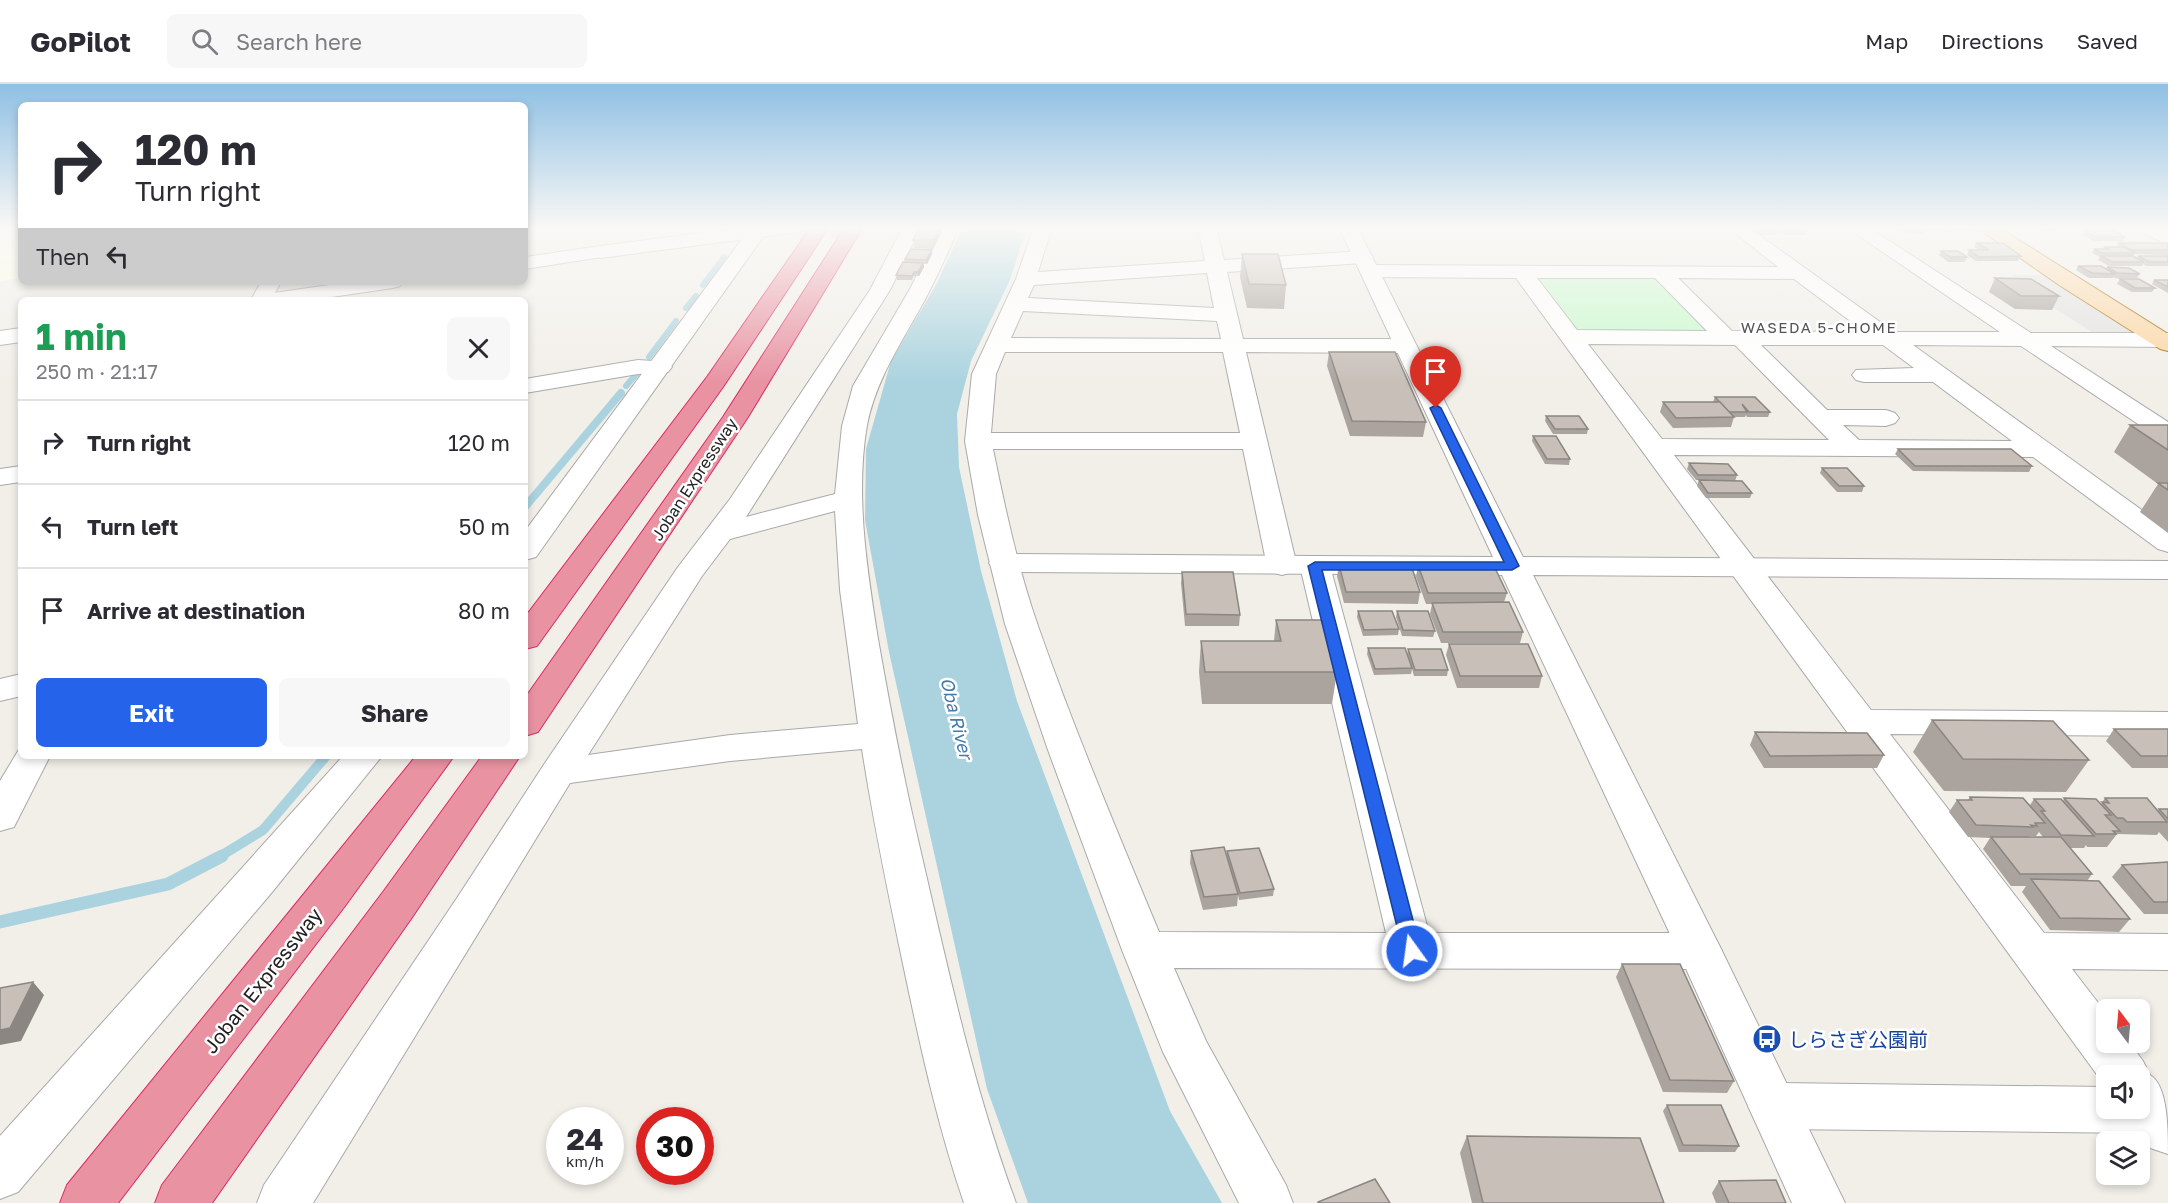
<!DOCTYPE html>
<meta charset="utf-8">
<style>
body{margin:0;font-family:"Golos Text","Noto Sans JP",sans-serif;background:#f7f7f7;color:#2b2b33;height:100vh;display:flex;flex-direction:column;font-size:22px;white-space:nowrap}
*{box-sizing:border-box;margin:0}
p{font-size:20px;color:#7c7c81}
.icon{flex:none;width:33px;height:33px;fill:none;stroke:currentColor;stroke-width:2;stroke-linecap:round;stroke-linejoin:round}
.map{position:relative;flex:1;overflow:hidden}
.panel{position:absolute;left:18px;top:213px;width:510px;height:462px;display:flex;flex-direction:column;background:#fff;border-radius:9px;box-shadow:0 3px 9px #0003}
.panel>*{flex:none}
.guide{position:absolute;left:18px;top:18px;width:510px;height:183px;border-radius:9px;box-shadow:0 3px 9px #0003;background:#fff;color:#2b2b33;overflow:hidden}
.needle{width:39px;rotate:344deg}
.buttons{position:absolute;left:2096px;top:915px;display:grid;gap:12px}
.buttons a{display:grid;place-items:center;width:54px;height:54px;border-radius:9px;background:#fff;box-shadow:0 3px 9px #0003;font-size:30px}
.speed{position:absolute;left:546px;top:1023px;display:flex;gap:12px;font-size:30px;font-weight:700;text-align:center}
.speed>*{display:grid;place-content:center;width:78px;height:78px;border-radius:50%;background:#fff;box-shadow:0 3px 9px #0003;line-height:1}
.speed small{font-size:15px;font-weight:400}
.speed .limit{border:9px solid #d22;background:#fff;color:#111}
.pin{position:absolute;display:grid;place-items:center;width:51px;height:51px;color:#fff;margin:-62px -26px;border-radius:50% 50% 50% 0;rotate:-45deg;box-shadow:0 0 6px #0007}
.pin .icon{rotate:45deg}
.me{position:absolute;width:66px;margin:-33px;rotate:346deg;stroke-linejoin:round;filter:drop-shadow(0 0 4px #0008)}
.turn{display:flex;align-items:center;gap:21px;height:126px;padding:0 18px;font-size:27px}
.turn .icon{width:78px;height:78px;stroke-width:2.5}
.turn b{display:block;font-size:42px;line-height:51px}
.then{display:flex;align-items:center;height:57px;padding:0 18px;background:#0003;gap:12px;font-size:22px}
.round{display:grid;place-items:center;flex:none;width:63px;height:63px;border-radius:9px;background:#f7f7f7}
.headline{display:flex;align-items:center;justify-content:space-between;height:102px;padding:0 18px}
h1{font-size:36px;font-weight:700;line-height:45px;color:#1e9e55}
.button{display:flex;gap:12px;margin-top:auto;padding:12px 18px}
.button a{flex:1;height:69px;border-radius:9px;background:#2563eb;color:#fff;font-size:24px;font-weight:700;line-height:69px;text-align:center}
.button a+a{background:#f7f7f7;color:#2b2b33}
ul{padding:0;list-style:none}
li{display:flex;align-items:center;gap:18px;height:84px;padding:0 18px;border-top:2px solid #e1e1e2}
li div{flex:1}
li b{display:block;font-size:22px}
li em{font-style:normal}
header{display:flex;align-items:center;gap:36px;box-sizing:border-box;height:84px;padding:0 30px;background:#fff;border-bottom:2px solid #e1e1e2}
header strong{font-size:28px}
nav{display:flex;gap:33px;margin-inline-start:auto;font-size:21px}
.search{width:420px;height:54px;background:#f7f7f7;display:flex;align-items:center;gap:15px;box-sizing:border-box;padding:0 21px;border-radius:9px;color:#7c7c81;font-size:22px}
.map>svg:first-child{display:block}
.education{fill:#ffffe5}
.park{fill:#c8facc}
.parking{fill:#e2e2e2}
.water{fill:#aad3df}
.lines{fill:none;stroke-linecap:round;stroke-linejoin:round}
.stream-far3{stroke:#aad3df;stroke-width:6}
.stream-far2{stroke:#aad3df;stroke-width:8}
.stream-far1{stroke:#aad3df;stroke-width:10}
.stream{stroke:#aad3df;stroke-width:13}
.minor-tunnel{stroke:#c8c6c1;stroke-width:21;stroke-dasharray:21 10;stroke-linecap:butt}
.minor-casing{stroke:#a9a9a9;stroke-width:2}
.tertiary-casing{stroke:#a9a9a9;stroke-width:2}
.primary-casing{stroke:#a06b00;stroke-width:2}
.motorway-casing{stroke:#dc2a67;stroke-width:2}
.minor{fill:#fff;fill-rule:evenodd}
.tertiary{fill:#fff;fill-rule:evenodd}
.primary{fill:#fcd6a4;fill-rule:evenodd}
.motorway{fill:#e892a2;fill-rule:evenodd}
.wall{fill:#aba49e;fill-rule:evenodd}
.shaded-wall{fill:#8b8681}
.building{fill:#c7bfb8;stroke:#8b8681;stroke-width:1.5}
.route{fill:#2563eb;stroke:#184099;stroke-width:1.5}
.labels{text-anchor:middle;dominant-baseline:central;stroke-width:5;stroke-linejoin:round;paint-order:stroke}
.far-neighbourhood-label{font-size:15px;letter-spacing:1.5px;fill:#555;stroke:#fff}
.street-label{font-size:16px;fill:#222;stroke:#fff}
.water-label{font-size:18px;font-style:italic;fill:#4a7aab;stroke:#fff}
.near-street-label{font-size:20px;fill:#222;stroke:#fff}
.near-transit-label{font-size:20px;fill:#164399;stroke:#fff;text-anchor:start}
</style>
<header>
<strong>GoPilot</strong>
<div class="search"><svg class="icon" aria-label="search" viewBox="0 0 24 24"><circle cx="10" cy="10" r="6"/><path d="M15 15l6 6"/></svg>Search here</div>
<nav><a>Map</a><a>Directions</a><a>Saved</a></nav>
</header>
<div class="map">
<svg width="2168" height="1119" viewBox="0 0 2168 1119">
<rect width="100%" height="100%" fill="#f2efe9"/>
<polygon class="education" points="0,143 21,143 21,194 0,197"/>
<polygon class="park" points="1532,190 1656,191 1713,249 1576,248"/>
<polygon class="parking" points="2011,191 2044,191 2135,247 2135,251 2097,251 2028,208 2037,207"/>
<polygon class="water" points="963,143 1027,143 1010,196 971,277 957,330 959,383 981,487 1017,617 1170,1027 1222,1119 1028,1119 987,1005 889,568 865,436 866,365 891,277 937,199"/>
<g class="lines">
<g class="stream-far3">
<polyline points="703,201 724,173"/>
<polyline points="686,224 696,212"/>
<polyline points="649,273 676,237"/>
<polyline points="626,302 638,288"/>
</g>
<polyline class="stream-far2" points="525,423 621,309"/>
<polyline class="stream-far1" points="219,773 263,746 326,672"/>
<polyline class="stream" points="0,838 168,800 222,772"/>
<polyline class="minor-tunnel" points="799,146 848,143"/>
<g class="minor-casing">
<g id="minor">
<polygon points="746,143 799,143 797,147 790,149 601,174 594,172 591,168 594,164 601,162"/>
<path d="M903 143H921L890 206 746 433 835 410 842 342 853 302 910 205 941 143H959C947 170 936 196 922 221 900 261 876 296 867 341 855 411 867 485 878 555 890 623 903 692 919 760 947 881 973 1003 1016 1119H964C937 1040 920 961 903 880 888 808 873 737 862 665L730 677 570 699 313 1119H257L264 1101 457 814 545 679 678 483 730 415 870 206ZM835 427 840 506 858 640 730 651 588 671 702 492 730 455Z"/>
<path d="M1034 143H1052L1038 188 1205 177 1198 143H1216L1224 176 1363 167 1370 169 1373 173 1370 177 1363 179 1227 188 1243 255H1405L1413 257 1416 262 1413 267 1405 269 1246 268 1297 482 1293 488 1282 491 1271 488 1267 482 1243 365H993C1005 424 1018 485 1038 542 1074 645 1117 747 1159 848L1386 849 1300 482 1304 476 1315 473 1326 476 1330 482 1429 849H1700L1715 854 1722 867 1715 880 1700 885 1174 884 1206 957 1286 1101 1293 1119H1239L1163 968 1122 866 1048 666 1005 540 978 431 965 357 972 290 1016 195ZM1207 189 1214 224 1028 214 1034 201ZM1023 227 1217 237 1221 255 1011 254ZM1005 268H1223L1240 349H991L996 290Z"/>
<path d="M1727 143H1748L1894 248H2000L1846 143H1868L2031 249H2168V263L2051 262 2168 338V357L2159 354 2021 262 1913 261 2168 445V468L2158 465 2033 373 1674 371 1871 626 2168 628V652L1890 650 2044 849 2168 850V886L2072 885 2106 929V958H2129L2143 977 2150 991C2168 1001 2168 1046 2168 1070L2150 1064 2139 1049 1773 1045 1756 1038 1748 1022 1756 1006 1773 999 2106 1003 1516 194 1370 193 1363 191 1360 187 1363 183 1370 181 1778 183ZM1537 194H1655L1707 247 1577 246ZM1678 194 1794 195 1865 248 1732 247ZM1588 260 1735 261 1829 356 1662 355ZM1761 261H1883L1914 284 1856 286 1852 291 1856 296 1864 298H1933L2012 357 1859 356 1843 341 1886 342 1895 339 1899 334 1895 329 1886 326H1827ZM2106 992H2139V1024H2106Z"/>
<polygon points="2137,143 2160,143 2168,147 2168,161 2139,147"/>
<polygon points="261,198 281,198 271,216 251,216"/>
<polygon points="638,276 668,278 672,283 668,288 638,290 525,309 525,295"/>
<polygon points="21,382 21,398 0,401 0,385"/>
<polygon points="21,590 21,612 0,617 0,595"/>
<polygon points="21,662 21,672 50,672 14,743 0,747 0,697"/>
</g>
</g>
<g class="tertiary-casing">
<g id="tertiary">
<polygon points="751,143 770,143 536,473 525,476 525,447"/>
<polygon points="1339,143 1357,143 1523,473 2168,477 2168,495 1533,491 1722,867 1845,1119 1792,1119 1678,867 1502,491 1004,488 993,485 989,479 993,473 1004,470 1493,473"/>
<polygon points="601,162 608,164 611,168 608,172 525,185 525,173"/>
<polygon points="350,198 403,198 400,202 393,204 311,216 257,216 260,212 267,210"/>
<polygon points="21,244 21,258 0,261 0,247"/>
<polygon points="343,672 382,672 273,807 18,1108 0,1115 0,1052"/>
</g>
</g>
<g class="primary-casing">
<polygon id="primary" points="1976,143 1998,143 2168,250 2168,267 2160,265 2059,201"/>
</g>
<g class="motorway-casing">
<g id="motorway">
<polygon points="811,143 829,143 723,303 537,562 525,565 525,533 707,293"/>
<polygon points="845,143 863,143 748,333 538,648 525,652 525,614 723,333"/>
<polygon points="416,672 454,672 345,822 118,1119 60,1119 67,1101"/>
<polygon points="482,672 520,672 413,832 212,1119 155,1119 162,1101 383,808"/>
</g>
</g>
<use href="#minor" class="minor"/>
<use href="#tertiary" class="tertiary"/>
<use href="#primary" class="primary"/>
<use href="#motorway" class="motorway"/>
</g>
<g class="wall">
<polygon points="920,143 943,143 943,145 933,165 914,164 913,156"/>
<polygon points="1751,143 1773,143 1778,147 1776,151 1758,151 1750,145"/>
<polygon points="1779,143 1827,143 1827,144 1803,144 1807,146 1805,151 1786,151 1778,145"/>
<polygon points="1896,143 1975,143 1973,147 1946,147 1944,146 1944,147 1923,147 1922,150 1907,150"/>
<polygon points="2029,143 2056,143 2055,146 2033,145"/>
<polygon points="2085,147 2125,153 2123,157 2094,157 2083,151"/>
<polygon points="1976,159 2021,172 2018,177 1976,177 1967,171 1969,166 1980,166 1974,163"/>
<polygon points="2119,159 2168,159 2168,171 2134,170 2133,172 2136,174 2138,172 2168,172 2168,182 2146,182 2143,180 2142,182 2109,182 2098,176 2100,173 2092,169 2094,165 2104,165 2105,163 2117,163"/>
<polygon points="1941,167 1967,173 1965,178 1948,178 1939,171"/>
<polygon points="932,170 927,180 924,180 924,183 919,192 914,192 912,196 897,196 896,191 905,178 905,175"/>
<polygon points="1242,170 1286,201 1284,225 1247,224 1240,193"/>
<polygon points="2078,182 2106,185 2107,183 2140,190 2137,194 2115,194 2113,193 2113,194 2089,194 2076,186"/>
<polygon points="1995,194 2059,212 2052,226 2015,225 1989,208"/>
<polygon points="2120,195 2155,204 2152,208 2132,208 2117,200"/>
<polygon points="2154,196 2168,196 2168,209 2152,200"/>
<polygon points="1329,268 1426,338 1423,353 1350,352 1327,282"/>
<polygon points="1715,313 1770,328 1768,333 1747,333 1746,331 1745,333 1734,333 1731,343 1673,344 1660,328 1663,318 1713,318"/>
<polygon points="1546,332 1588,345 1587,350 1553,350 1545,337"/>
<polygon points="2130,341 2168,341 2168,449 2140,428 2158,400 2114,368"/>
<polygon points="1533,352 1570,375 1569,381 1545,380 1532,357"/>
<polygon points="1898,365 2032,382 2029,388 1913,387 1895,370"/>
<polygon points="1689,379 1737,391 1735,397 1752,409 1750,414 1706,414 1697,402 1699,396 1696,396 1687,385"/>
<polygon points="1822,384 1864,402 1862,408 1837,408 1820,389"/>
<polygon points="1339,481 1420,508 1418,520 1344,519 1337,492"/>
<polygon points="1418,481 1507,509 1504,518 1523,548 1520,559 1441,559 1430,530 1432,520 1426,520 1416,493"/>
<polygon points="1182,488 1240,531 1239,542 1185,542 1181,499"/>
<polygon points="1358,527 1399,545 1398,551 1363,552 1357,533"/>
<polygon points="1397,527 1435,547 1433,553 1402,552 1396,533"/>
<polygon points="1276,536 1337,588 1332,620 1202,620 1199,588 1201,557 1274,557"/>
<polygon points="1449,560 1542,592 1539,604 1457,604 1446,571"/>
<polygon points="1368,564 1407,571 1408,565 1448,586 1447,592 1414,592 1412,585 1411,590 1374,591 1367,570"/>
<polygon points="1932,636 2089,676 2066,708 1944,707 1913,668"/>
<polygon points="2114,645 2168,645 2168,684 2132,684 2106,657"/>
<polygon points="1755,648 1884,671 1877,684 1764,684 1750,661"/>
<path d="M1970 713 2030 721 2034 715 2063 717 2064 714 2101 720 2105 714 2157 727 2159 725H2168V758L2159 748 2157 751 2117 750 2107 763H2087L2086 761 2084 764H2070L2092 790 2087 797 2130 835 2119 848 2050 846 2022 808 2026 802H2011L1983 765 1990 754 1968 753 1949 728 1957 716H1968ZM2039 748 2043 753H2029V752H2036Z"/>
<polygon points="1191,767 1226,771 1227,767 1274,805 1273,812 1239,816 1238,811 1237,822 1203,826 1190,779"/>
<polygon points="2168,778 2168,830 2144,830 2112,793 2122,781"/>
<polygon points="1622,880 1734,997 1727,1009 1663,1008 1616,893"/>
<polygon points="1667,1021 1739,1062 1735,1068 1679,1068 1663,1027"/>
<polygon points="1467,1052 1664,1119 1472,1119 1460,1069"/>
<polygon points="1719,1097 1786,1119 1716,1119 1712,1109"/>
</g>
<g class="shaded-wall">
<polygon points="939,143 943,143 943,145 933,165 933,156"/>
<polygon points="932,166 932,170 927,180 926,176"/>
<polygon points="923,179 924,183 919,192 918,188"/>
<polygon points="33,898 44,911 21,957 0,961 0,946"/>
</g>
<g class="building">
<polygon points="920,143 939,143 933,156 913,156"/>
<polygon points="1754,143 1773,143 1778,147 1760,147"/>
<polygon points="1783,143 1802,143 1807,146 1788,147"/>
<polygon points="1904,143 1919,143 1924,146 1909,146"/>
<polygon points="2085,147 2114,147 2125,153 2096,153"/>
<polygon points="1976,159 2003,159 2021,172 1979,173 1969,166 1989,166"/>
<polygon points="2119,159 2168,159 2168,166 2131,166"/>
<polygon points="2105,163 2124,163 2135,169 2102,169 2094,165 2108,165"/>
<polygon points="911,165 932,166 926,176 905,175"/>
<polygon points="1941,167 1958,167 1967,173 1950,173"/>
<polygon points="1242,170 1278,170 1286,201 1249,200"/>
<polygon points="2101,172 2133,172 2144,178 2112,178"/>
<polygon points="2138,172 2168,172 2168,178 2149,178"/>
<polygon points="903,178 923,179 918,188 914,188 912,192 896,191"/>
<polygon points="2078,182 2101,182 2115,190 2092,189"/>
<polygon points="2107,183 2129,184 2140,190 2117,189"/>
<polygon points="1995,194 2031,195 2059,212 2021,212"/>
<polygon points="2120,195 2139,195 2155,204 2135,204"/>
<polygon points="2154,196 2168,196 2168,203"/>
<polygon points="1329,268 1395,268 1426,338 1352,337"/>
<polygon points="1715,313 1755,313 1770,328 1749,328 1742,320 1747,328 1729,328"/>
<polygon points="1663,318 1720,318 1734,333 1676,334"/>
<polygon points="1546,332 1579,332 1588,345 1555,345"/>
<polygon points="2130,341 2168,341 2168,366"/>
<polygon points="1533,352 1556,352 1570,375 1547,375"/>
<polygon points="1898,365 2011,365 2032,382 1915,382"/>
<polygon points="1689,379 1728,380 1737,391 1698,391"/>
<polygon points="1822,384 1847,384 1864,402 1839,402"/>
<polygon points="1699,396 1742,397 1752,409 1708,409"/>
<polygon points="2158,399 2168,399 2168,406"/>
<polygon points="1339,481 1411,481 1420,508 1346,508"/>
<polygon points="1418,481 1494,482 1507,509 1428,509"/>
<polygon points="1182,488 1233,488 1240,531 1186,530"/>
<polygon points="1509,518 1523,548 1443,548 1432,519"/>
<polygon points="1358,527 1392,527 1399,545 1364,546"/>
<polygon points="1397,527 1428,527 1435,547 1403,546"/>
<polygon points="1276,536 1324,536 1337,588 1205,588 1201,557 1281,557"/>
<polygon points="1449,560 1528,560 1542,592 1460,592"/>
<polygon points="1368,564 1405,564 1412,584 1375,585"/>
<polygon points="1408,565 1441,565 1448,586 1415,586"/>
<polygon points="1932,636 2053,637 2089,676 1963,675"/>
<polygon points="2114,645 2168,645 2168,672 2141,672"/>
<polygon points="1755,648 1867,649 1884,671 1770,672"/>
<polygon points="1970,713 2023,714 2045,739 2035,739 2037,742 2031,741 2033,743 1976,741 1957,716 1972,716"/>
<polygon points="2064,714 2096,715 2111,731 2105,731 2120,747 2113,747 2116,750 2096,750"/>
<polygon points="2105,714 2147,714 2167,738 2127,738 2123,734 2117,734 2102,718 2109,719"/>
<polygon points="2034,715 2061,715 2094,752 2061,751 2041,727 2045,727"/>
<polygon points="2159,725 2168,725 2168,735"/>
<polygon points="1991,753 2061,753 2092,790 2020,790"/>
<polygon points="1224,763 1238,810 1204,813 1191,767"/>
<polygon points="1259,764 1274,805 1240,809 1227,767"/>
<polygon points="2168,778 2168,818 2154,818 2122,781"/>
<polygon points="2031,795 2099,797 2130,835 2060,834"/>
<polygon points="1622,880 1680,880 1734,997 1670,996"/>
<polygon points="33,898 10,944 0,946 0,904"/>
<polygon points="1667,1021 1721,1021 1739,1062 1683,1061"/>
<polygon points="1467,1052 1640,1054 1664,1119 1483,1119"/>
<polygon points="1375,1095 1390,1119 1318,1119 1318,1118"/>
<polygon points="1776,1096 1786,1119 1729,1119 1719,1097"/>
</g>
<linearGradient id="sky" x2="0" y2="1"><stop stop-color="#8fc0e4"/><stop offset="0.48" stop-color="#f9f8f5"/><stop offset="1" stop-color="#f9f8f5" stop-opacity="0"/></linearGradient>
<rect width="2168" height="300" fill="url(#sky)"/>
<polygon class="route" points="1436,321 1441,324 1519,482 1512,486 1322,486 1421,867 1418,872 1412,875 1406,872 1403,867 1308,482 1315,478 1504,478 1430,324"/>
<defs>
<g id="bus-disc" transform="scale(1.5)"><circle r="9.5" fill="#1a4fb4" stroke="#fff"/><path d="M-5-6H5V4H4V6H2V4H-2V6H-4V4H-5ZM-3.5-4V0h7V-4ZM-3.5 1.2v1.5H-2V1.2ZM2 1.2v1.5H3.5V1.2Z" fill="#fff"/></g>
</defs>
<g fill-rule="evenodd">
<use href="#bus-disc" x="1767" y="955"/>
</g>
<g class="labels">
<g class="far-neighbourhood-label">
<text x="1819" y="243">WASEDA 5-CHOME</text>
</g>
<g class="street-label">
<text transform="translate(694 395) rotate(-57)">Joban Expressway</text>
</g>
<g class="water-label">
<text transform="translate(957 634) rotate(76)">Oba River</text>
</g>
<g class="near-street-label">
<text transform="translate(262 896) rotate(-52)">Joban Expressway</text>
</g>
<g class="near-transit-label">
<text x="1788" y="955">しらさぎ公園前</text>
</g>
</g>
</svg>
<div class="buttons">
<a><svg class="needle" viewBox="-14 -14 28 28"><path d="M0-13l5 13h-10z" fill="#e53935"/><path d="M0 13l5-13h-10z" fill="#7c7c81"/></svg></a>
<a><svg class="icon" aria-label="sound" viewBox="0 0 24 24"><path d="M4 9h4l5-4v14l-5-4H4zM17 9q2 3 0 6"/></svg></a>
<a><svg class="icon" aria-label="layers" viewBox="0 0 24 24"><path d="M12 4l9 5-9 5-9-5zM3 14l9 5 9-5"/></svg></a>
</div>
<div class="speed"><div>24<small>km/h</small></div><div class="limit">30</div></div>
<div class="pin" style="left:1436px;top:324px;background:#d93025"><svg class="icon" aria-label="arrive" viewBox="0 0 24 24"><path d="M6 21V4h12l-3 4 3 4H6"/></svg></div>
<svg class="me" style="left:1412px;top:867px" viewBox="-20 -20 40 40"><circle r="17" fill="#2563eb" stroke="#fff" stroke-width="3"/><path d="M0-11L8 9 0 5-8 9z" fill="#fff"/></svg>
<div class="guide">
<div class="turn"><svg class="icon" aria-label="right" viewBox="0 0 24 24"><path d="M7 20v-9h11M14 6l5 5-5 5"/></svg><div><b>120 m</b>Turn right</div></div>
<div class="then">Then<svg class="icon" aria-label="left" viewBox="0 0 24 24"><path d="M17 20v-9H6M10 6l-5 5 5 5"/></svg></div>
</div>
<section class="panel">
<div class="headline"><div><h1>1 min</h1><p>250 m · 21:17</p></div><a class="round"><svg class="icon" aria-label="close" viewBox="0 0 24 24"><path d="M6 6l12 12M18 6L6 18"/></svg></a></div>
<ul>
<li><svg class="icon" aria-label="right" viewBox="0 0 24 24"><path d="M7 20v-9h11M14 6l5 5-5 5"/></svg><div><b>Turn right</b></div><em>120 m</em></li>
<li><svg class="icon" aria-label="left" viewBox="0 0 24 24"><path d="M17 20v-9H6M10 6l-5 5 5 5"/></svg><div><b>Turn left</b></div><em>50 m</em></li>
<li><svg class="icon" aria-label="arrive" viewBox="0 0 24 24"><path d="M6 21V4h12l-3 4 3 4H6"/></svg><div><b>Arrive at destination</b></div><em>80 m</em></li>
</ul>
<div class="button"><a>Exit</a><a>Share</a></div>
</section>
</div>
